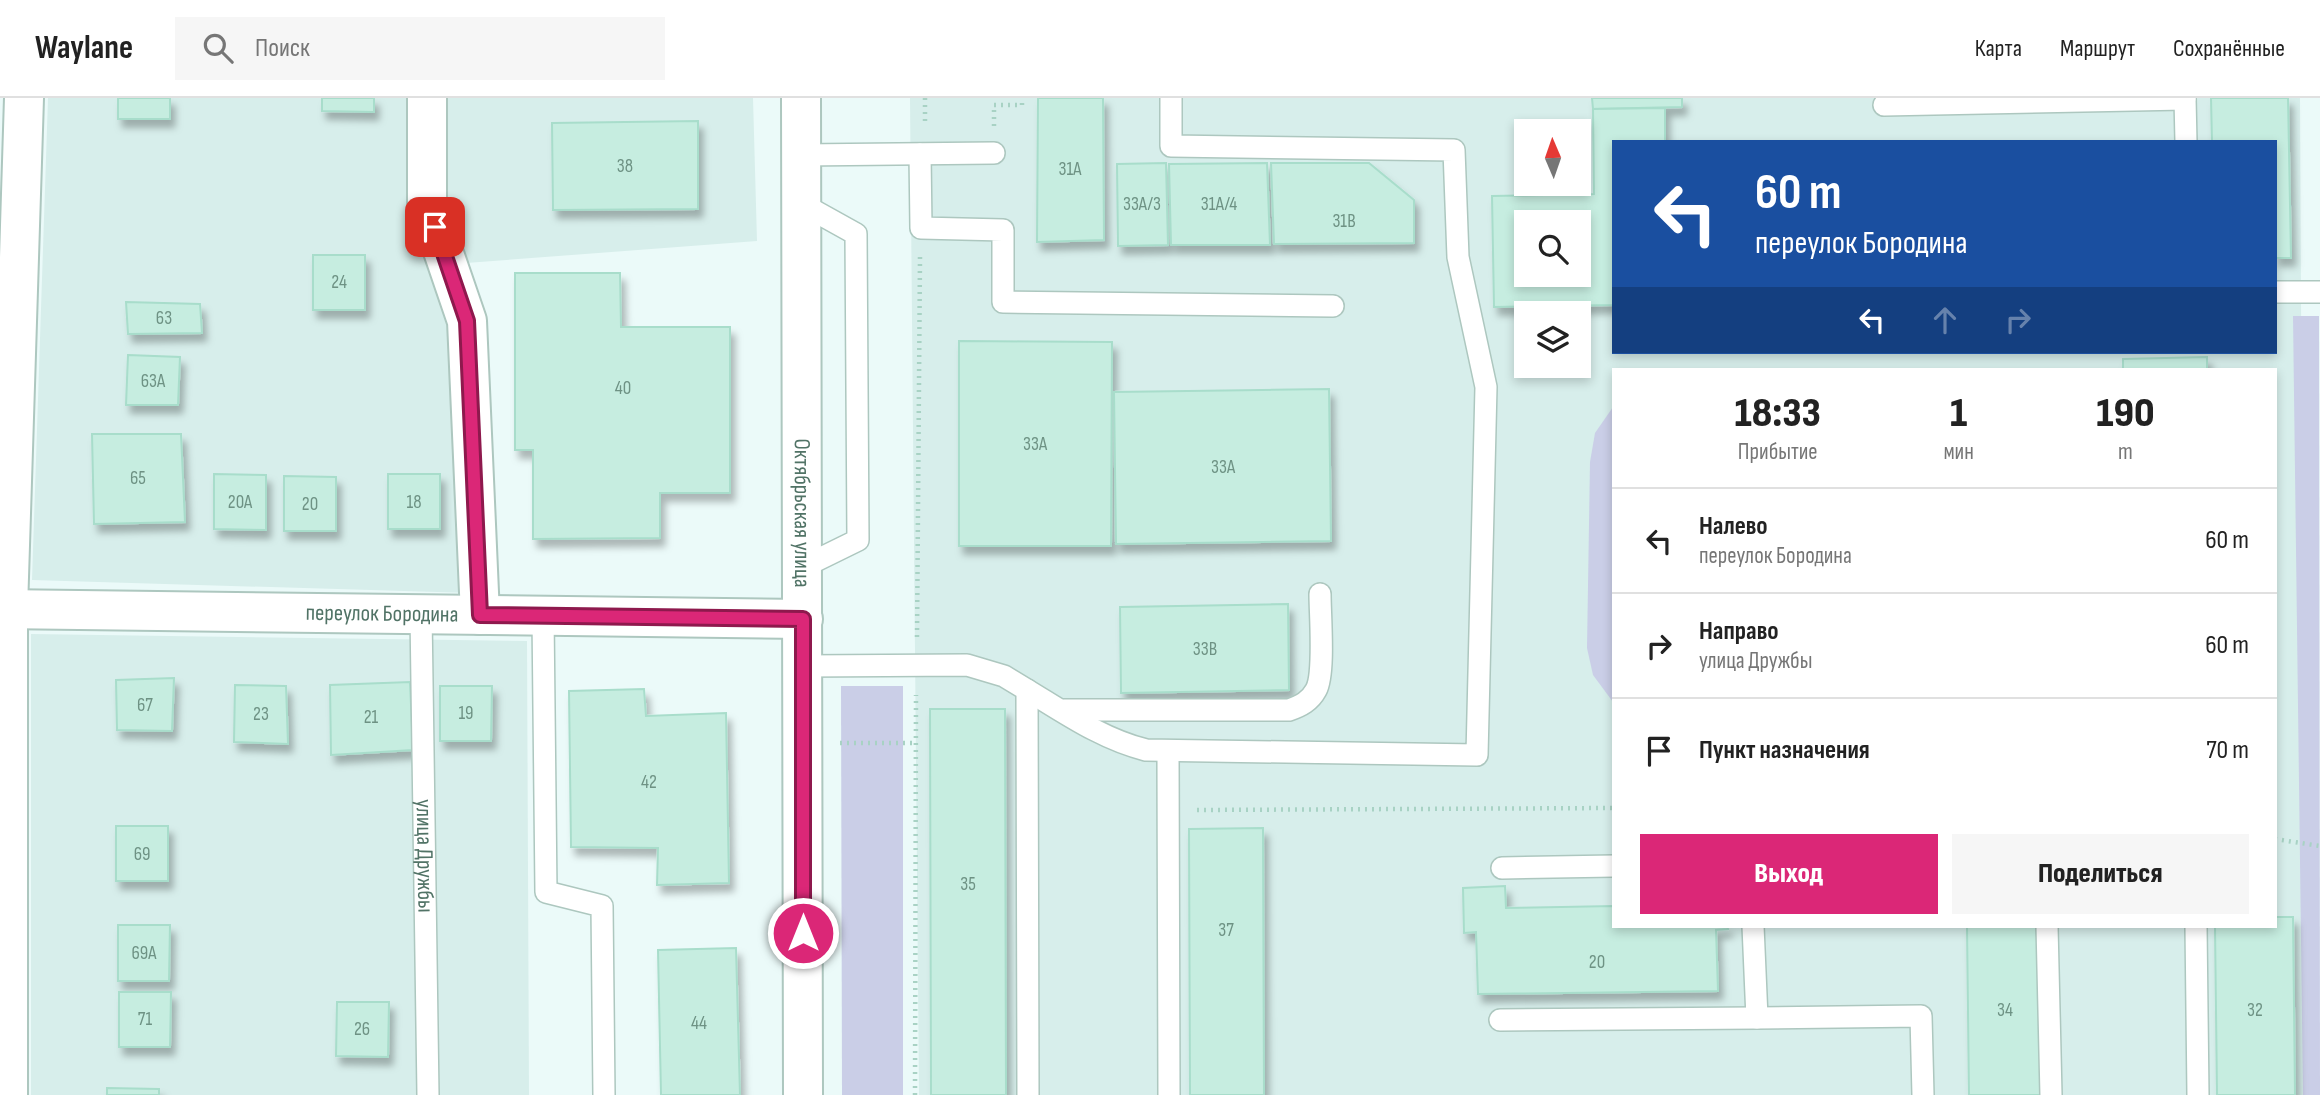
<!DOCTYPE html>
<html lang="ru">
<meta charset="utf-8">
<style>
body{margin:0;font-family:"Sofia Sans Condensed",sans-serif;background:#f6f6f6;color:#222;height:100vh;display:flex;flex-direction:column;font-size:26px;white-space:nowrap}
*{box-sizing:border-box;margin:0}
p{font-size:23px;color:#767676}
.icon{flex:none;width:38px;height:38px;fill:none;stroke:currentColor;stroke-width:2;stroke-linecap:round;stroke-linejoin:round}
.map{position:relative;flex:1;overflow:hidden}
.sheet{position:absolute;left:1612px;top:270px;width:665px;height:560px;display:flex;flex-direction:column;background:#fff;border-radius:0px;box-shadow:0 4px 10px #0003}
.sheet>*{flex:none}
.guide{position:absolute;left:1612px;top:42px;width:665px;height:214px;border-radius:0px;box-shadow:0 4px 10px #0003;background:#1a4fa0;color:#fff;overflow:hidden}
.needle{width:46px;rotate:358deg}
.fabs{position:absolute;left:1514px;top:21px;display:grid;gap:14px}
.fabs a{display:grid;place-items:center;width:77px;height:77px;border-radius:0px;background:#fff;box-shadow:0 4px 10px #0003;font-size:35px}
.pin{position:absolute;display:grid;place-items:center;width:60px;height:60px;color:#fff;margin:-30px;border-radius:14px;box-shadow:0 4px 10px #0006}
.me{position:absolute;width:77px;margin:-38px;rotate:0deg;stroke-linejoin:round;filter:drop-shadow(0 0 5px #0008)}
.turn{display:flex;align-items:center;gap:24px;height:147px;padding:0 28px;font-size:32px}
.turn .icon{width:91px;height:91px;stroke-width:2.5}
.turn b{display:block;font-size:49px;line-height:60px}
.lanes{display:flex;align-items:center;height:66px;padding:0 28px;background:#0003;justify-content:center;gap:35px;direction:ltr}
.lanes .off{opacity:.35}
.eta{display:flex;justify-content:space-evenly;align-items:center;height:119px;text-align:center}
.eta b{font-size:42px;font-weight:800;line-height:49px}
.cta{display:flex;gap:14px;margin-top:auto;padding:14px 28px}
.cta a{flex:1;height:80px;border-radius:0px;background:#db2777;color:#fff;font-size:28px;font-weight:800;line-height:80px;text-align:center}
.cta a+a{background:#f6f6f6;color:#222}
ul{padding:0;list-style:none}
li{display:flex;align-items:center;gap:21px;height:105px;padding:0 28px;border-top:2px solid #e0e0e0}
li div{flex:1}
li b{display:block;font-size:26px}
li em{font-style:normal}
header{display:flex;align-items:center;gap:42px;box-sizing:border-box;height:98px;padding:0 35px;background:#fff;border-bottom:2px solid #e0e0e0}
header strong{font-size:33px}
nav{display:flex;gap:38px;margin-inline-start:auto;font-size:24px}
.search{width:490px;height:63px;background:#f6f6f6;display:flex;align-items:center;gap:18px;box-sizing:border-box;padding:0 24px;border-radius:0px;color:#767676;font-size:26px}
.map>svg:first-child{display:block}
.residential{fill:#d7eeeb;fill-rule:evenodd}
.green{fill:#cacee7}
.building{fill:#c6ede0;stroke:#a8ddcb;stroke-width:2;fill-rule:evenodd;filter:url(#shadow)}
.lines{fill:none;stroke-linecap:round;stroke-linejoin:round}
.service-casing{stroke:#adc7bf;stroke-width:24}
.minor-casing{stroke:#adc7bf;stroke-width:42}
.tertiary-casing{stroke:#adc7bf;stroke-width:42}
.path{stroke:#a8d2c4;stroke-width:4.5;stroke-dasharray:2 5;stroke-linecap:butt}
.service{stroke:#fff;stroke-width:21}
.minor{stroke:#fff;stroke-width:38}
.tertiary{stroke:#fff;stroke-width:38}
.route-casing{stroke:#8e194d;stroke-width:18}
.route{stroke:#db2777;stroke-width:12}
.labels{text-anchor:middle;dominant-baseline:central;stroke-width:6;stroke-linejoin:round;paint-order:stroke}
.number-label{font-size:19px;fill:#6e9284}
.street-label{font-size:23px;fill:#517366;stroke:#f1fdfc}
</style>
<header>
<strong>Waylane</strong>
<div class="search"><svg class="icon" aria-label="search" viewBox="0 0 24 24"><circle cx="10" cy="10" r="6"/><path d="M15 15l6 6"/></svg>Поиск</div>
<nav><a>Карта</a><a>Маршрут</a><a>Сохранённые</a></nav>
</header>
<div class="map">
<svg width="2320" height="997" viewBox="0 0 2320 997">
<defs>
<filter id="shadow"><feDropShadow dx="4.5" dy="8" stdDeviation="3.5" flood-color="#0004"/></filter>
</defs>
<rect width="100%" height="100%" fill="#ebfaf9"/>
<g class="residential">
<polygon points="48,0 753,0 757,143 466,165 471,495 32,482"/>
<path d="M910 0H2300L2305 997H919ZM1526 33H1578V86H1526ZM1614 44H2275V254H1614ZM1526 124H1578V177H1526ZM1526 215H1578V268H1526ZM1614 271H2275V828H1614Z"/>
<polygon points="31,536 527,543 529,997 31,997"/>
</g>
<g class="green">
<polygon points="2293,218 2319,218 2320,997 2303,997"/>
<polygon points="1613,309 1613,604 1593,577 1587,550 1590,364 1595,335"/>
<polygon points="841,588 903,588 903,997 842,997"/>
</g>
<g class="building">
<rect x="118" y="0" width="52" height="21"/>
<polygon points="322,0 374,0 374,14 322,13"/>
<polygon points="1038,0 1103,0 1104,142 1037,144"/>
<polygon points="1592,0 1682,0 1682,9 1593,11"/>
<polygon points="2211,0 2288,0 2291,160 2275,160 2275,44 2212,44"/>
<path d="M1665 10V44H1614V207L1494 209 1492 98 1594 96 1593 11ZM1526 124H1578V177H1526Z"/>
<polygon points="698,23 698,111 553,112 552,25"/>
<polygon points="1166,65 1168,147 1118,148 1117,66"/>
<polygon points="1267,65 1270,147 1171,147 1169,66"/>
<polygon points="1271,65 1369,65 1414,102 1414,145 1274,146"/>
<rect x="313" y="157" width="52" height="55"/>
<polygon points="515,175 620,175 621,229 730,229 730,395 660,395 660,440 533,441 533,352 515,352"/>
<polygon points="126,204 200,206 202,235 128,236"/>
<polygon points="959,243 1112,244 1111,448 959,448"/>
<polygon points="128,257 180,259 178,307 126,307"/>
<polygon points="2207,259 2207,271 2123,271 2123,261"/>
<polygon points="1329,291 1331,443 1116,446 1114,294"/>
<polygon points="92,336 181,336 185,424 94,426"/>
<polygon points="214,376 266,377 266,432 214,431"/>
<rect x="388" y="376" width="52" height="55"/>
<polygon points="284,378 336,379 336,433 284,433"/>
<polygon points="1288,506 1289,592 1121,595 1120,509"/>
<polygon points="174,580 172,633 117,632 116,582"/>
<polygon points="410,584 413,652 331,657 330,587"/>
<polygon points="235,587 286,588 288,646 234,644"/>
<polygon points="440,588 492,588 491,643 440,643"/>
<polygon points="644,591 646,618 726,615 729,785 657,787 658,750 571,749 569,593"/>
<polygon points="930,611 1005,611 1006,997 931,997"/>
<rect x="116" y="728" width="52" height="55"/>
<polygon points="1263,730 1264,997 1190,997 1189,731"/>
<polygon points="1505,788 1506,810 1614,808 1614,828 1727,828 1728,831 1716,832 1718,893 1478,896 1476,834 1464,835 1463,790"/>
<polygon points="2275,819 2293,819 2295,997 2217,997 2215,828 2275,828"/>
<polygon points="118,827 170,827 169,883 118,883"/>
<polygon points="1967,828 2041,828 2043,997 1969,997"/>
<polygon points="736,850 740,997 661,997 658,852"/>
<polygon points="119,894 171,894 170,949 119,949"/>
<polygon points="337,904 389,904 388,959 336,958"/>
<polygon points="107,990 159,991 159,997 107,997"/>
</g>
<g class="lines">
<g class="service-casing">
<g id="service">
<polyline points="2185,0 2186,44"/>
<polyline points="1884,7 2185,1"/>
<polyline points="920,56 921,130 1003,132 1003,204 1333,208"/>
<polyline points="801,57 994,55"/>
<polyline points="802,106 856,136 858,442 803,469"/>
<polyline points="2275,194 2320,194"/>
<path id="s1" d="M421 516 428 997"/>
<polyline points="543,518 546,794 602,808 604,997"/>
<polyline points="804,568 967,567 1004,578 1027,592 1028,997"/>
<path d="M1027 592C1065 615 1102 641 1146 652L1477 657 1486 289 1458 159 1454 52 1171 48V0"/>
<path d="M1064 612H1289C1301 608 1310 603 1316 592 1325 576 1320 517 1320 496"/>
<polyline points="1168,654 1169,997"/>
<polyline points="1502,770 1614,768"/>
<polyline points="1753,828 1757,920 1921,918 1923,997"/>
<polyline points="2047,828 2051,997"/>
<polyline points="2196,828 2198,997"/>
<polyline points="1500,922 1757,920"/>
</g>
</g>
<g class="minor-casing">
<g id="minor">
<polyline points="427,0 427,106 467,223 480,517"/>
<path id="s2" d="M0 511 803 521"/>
<polyline points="8,997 8,511 24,0"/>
</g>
</g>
<g class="tertiary-casing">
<g id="tertiary">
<path id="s3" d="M801 0 803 997"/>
</g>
</g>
<g class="path">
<polyline points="925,0 925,27"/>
<polyline points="994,28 994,7 1022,7 1022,0"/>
<polyline points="917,539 920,159"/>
<polyline points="840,645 916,645"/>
<polyline points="1197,712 1614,710"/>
<polyline points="2275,741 2320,748"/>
<polyline points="915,997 916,597"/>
</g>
<use href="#service" class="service"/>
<use href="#minor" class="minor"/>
<use href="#tertiary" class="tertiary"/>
</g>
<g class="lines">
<g class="route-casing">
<polyline id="route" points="435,129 467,223 480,517 803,521 803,835"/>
</g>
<use href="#route" class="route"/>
</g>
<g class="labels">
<g class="number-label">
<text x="625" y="68">38</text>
<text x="1070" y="71">31А</text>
<text x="1142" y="106">33А/3</text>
<text x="1219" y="106">31А/4</text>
<text x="1344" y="123">31В</text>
<text x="339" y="184">24</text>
<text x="164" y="220">63</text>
<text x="153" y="283">63А</text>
<text x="623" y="290">40</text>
<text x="1035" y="346">33А</text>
<text x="1223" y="369">33А</text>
<text x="138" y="380">65</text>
<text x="240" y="404">20А</text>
<text x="414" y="404">18</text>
<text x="310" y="406">20</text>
<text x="1205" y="551">33В</text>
<text x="145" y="607">67</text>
<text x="466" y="615">19</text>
<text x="261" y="616">23</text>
<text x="371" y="619">21</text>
<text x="649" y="684">42</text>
<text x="142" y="756">69</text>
<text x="968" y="786">35</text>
<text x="1226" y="832">37</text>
<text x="144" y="855">69А</text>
<text x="1597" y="864">20</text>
<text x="2005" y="912">34</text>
<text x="2255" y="912">32</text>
<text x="145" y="921">71</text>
<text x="699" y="925">44</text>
<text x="362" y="931">26</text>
</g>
<g class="street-label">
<text stroke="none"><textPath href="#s3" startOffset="415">Октябрьская улица</textPath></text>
<text stroke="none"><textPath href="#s2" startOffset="382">переулок Бородина</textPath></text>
<text stroke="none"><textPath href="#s1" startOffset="242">улица Дружбы</textPath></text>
</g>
</g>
</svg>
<div class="fabs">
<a><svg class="needle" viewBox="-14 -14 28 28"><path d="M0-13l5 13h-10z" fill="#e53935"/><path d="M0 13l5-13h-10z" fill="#767676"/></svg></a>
<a><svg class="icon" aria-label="search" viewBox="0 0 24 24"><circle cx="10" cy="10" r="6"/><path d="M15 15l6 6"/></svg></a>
<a><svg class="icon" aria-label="layers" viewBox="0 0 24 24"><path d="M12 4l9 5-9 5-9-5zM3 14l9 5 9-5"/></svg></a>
</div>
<div class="pin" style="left:435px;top:129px;background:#d93025"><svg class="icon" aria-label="arrive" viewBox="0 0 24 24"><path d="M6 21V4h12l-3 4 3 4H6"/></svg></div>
<svg class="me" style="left:803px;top:835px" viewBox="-20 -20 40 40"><circle r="17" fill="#db2777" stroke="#fff" stroke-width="3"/><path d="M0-11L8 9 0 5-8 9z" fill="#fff"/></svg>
<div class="guide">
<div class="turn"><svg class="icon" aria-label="left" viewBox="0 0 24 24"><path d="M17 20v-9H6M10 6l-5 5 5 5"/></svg><div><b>60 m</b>переулок Бородина</div></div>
<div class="lanes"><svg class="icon" aria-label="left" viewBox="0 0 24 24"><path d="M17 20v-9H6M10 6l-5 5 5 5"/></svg><svg class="icon off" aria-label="ahead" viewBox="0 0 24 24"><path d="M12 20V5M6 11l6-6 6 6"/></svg><svg class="icon off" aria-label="right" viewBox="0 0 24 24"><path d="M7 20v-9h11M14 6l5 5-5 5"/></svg></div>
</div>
<section class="sheet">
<div class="eta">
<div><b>18:33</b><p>Прибытие</p></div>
<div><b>1</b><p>мин</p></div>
<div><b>190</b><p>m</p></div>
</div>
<ul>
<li><svg class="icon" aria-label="left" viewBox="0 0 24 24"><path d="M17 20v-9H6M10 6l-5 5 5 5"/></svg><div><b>Налево</b><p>переулок Бородина</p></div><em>60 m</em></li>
<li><svg class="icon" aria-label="right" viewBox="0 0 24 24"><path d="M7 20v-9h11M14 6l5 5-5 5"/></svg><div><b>Направо</b><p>улица Дружбы</p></div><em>60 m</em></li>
<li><svg class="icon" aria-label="arrive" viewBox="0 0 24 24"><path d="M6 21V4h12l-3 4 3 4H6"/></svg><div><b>Пункт назначения</b></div><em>70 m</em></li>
</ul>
<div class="cta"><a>Выход</a><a>Поделиться</a></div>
</section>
</div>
